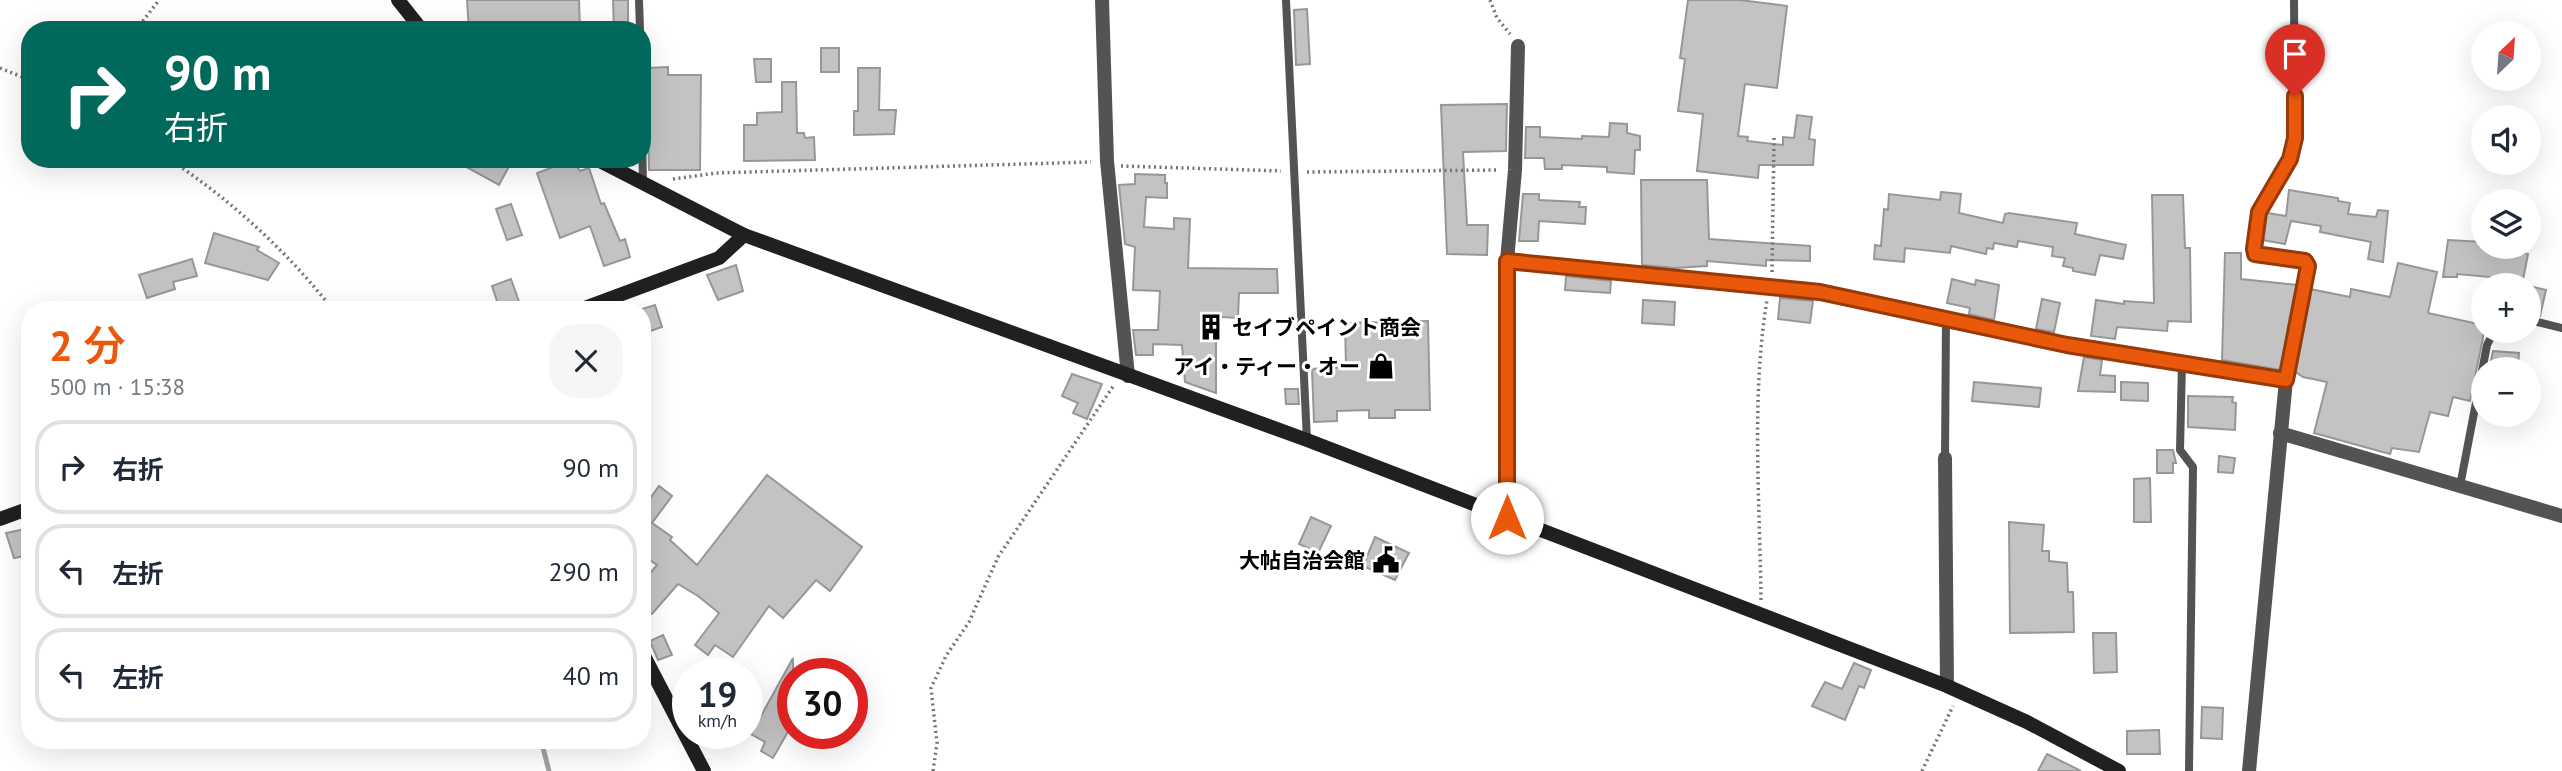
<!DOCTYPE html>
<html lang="ja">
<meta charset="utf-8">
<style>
body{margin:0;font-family:"PT Sans","Noto Sans JP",sans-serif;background:#f6f6f7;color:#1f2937;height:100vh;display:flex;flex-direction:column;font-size:26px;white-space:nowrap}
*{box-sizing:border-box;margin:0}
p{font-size:23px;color:#747a83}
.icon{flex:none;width:38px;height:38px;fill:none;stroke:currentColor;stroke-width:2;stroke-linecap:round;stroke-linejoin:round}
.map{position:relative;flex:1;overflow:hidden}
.drawer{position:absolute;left:21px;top:301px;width:630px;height:448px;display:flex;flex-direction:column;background:#fff;border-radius:28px;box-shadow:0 7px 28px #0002}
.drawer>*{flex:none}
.banner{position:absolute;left:21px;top:21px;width:630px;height:147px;border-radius:28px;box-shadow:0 7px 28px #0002;background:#00695c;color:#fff;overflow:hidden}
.needle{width:46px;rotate:25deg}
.fabs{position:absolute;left:2471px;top:21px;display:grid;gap:14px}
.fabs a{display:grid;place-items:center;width:70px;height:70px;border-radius:50%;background:#fff;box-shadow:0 7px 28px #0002;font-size:35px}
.speed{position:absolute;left:672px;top:658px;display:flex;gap:14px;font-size:35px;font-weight:700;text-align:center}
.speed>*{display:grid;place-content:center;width:91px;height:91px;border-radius:50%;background:#fff;box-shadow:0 7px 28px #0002;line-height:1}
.speed small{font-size:18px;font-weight:400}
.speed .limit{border:10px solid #d22;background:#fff;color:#111}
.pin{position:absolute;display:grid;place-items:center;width:60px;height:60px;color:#fff;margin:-72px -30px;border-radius:50% 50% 50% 0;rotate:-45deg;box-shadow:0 0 7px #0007}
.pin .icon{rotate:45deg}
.me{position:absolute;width:77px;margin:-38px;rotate:0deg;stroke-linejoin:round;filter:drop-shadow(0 0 5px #0008)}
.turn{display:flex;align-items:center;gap:24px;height:147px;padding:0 28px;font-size:32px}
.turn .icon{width:91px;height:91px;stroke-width:2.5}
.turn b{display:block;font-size:49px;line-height:60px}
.round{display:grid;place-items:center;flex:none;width:74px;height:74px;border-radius:28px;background:#f6f6f7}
.head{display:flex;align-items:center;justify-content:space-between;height:119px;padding:0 28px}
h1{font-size:42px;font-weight:600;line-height:52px;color:#ea580c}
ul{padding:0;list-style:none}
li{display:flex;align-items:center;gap:21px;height:94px;margin:0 14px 10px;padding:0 14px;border:4px solid #e0e1e3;border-radius:28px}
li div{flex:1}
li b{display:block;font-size:26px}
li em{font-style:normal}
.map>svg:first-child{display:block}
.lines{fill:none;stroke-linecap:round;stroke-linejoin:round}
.stream{stroke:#a1a1a1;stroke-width:5}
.building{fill:#c3c3c3;stroke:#979797;stroke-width:2}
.path{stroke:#757575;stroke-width:3.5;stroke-dasharray:2 3.5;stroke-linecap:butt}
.lane{stroke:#535353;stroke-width:8}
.street{stroke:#535353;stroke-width:14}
.secondary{stroke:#202020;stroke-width:14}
.route-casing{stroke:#983908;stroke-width:18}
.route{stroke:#ea580c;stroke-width:12}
.labels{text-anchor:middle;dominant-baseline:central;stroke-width:6;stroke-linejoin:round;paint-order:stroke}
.poi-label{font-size:21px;font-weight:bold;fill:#000;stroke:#fff;text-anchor:end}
</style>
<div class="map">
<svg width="2562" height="771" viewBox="0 0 2562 771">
<rect width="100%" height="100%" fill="#fff"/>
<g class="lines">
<polyline class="stream" points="541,740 549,771"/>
</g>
<g class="building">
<polygon points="467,0 579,0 580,30 469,30"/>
<polygon points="613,0 628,0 628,30 614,30"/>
<polygon points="1688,0 1740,0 1787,6 1777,88 1745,84 1738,136 1748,137 1747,141 1783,145 1783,137 1794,138 1797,115 1812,117 1809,139 1815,140 1813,165 1759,165 1758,178 1697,171 1703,114 1678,111 1685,59 1680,58"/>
<polygon points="1307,9 1310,64 1296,65 1294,10"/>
<rect x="821" y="48" width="18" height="24"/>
<polygon points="754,59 771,59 771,82 756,82"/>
<polygon points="668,67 668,75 701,75 700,170 649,170 647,68"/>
<polygon points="858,68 880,68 879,110 896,110 894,134 854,135 854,111 858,111"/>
<polygon points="782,82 796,82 797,133 804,133 805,138 814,137 815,160 744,161 744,125 757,125 757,113 782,112"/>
<polygon points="1507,104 1506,151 1463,152 1467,225 1488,225 1487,255 1447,254 1441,105"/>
<polygon points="1610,123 1627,124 1627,133 1640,136 1640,150 1635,150 1634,174 1607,172 1607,167 1562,165 1562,169 1545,169 1544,158 1525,158 1526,127 1540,127 1540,137 1582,139 1582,136 1609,137"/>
<polygon points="452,159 513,159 499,185"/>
<polygon points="572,160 580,171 589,168 601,204 604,203 620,241 625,239 630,257 604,266 590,226 560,238 537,173"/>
<polygon points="1135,174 1165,175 1165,183 1167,183 1167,198 1146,197 1144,227 1174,229 1174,218 1190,219 1188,268 1277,269 1278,293 1239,293 1238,318 1221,317 1220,335 1216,336 1216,393 1185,382 1182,345 1153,344 1153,355 1136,355 1133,330 1158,330 1160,291 1133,290 1135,247 1125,244 1119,185 1135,184"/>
<polygon points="1641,180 1707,180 1709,239 1810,246 1810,261 1766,260 1766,266 1707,261 1707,266 1675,268 1642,265"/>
<polygon points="2289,190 2338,198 2338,201 2350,203 2348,214 2376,217 2378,210 2388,211 2383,262 2368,259 2371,242 2320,232 2321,226 2291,221 2285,244 2262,240 2267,213 2286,216"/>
<polygon points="1941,192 1961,194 1959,213 2003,223 2005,214 2009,213 2077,223 2075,234 2126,245 2123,259 2100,255 2095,275 2073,271 2073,268 2063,266 2065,258 2052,256 2053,247 2018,241 2017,247 1994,243 1993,249 1987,248 1986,254 1951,246 1950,253 1905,248 1904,262 1874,259 1875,245 1881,246 1884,209 1888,210 1889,194 1940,200"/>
<polygon points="1523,194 1539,194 1539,200 1580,202 1579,207 1586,207 1585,224 1539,221 1538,241 1519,241"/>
<polygon points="2152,195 2183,195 2185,248 2190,248 2191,322 2168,321 2167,331 2117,327 2115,339 2091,336 2096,300 2124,304 2124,301 2154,303"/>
<polygon points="511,204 522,235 507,240 496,209"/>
<polygon points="214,233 259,247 257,250 279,263 268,280 205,263"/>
<polygon points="2448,240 2483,242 2483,247 2499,247 2528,254 2523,280 2457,274 2457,277 2443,277"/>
<polygon points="2225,253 2241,253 2241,279 2297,285 2281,370 2222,360"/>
<polygon points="192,259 197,276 173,282 175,289 147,298 139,275"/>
<polygon points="2398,263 2437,272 2428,313 2483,325 2483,338 2470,401 2453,397 2448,416 2430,412 2419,452 2392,448 2390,454 2314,433 2327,382 2303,377 2294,371 2310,289 2350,297 2351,289 2390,297"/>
<polygon points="736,265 743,291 718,300 707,275"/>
<polygon points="1566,276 1611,281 1610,293 1565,290"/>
<polygon points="511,279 522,310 500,310 492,286"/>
<polygon points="1952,279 1975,285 1976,280 1999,285 1994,320 1969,314 1970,308 1947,303"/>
<polygon points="2529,286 2546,290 2540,316 2529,314"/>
<polygon points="1780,298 1813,301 1810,323 1778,319"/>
<polygon points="2042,299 2060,303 2054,332 2036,329"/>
<polygon points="1643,300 1675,302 1674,325 1642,323"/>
<polygon points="655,305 662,327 642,334 642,309"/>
<polygon points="1428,321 1430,410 1395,410 1395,418 1369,418 1369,410 1337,411 1337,421 1314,422 1312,369 1346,367 1345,323"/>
<polygon points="2493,351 2519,353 2518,367 2490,365"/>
<polygon points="2084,357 2102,360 2100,375 2115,376 2115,392 2078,391"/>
<polygon points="1072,374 1102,384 1087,419 1073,413 1078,403 1062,396"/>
<polygon points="1974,382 2041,388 2039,407 1972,401"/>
<polygon points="2121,382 2148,383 2148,401 2121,400"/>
<polygon points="1285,389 1298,389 1299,404 1286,404"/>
<polygon points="2188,396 2233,397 2232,402 2236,403 2235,430 2188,427"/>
<polygon points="2157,450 2173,450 2176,463 2173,463 2173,473 2157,473"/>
<polygon points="2219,456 2235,458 2233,473 2218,472"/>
<polygon points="767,475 862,547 830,591 816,580 783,618 769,606 733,657 715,645 708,655 695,645 719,613 698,596 678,584 652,614 642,607 642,583 657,565 642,555 642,481 651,497 659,486 672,496 652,523 672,537 670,540 697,565"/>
<polygon points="2150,478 2151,522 2134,522 2134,479"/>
<polygon points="1311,517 1331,526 1318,553 1299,544"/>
<polygon points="2009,522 2044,525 2042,551 2049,551 2049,561 2067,563 2068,592 2073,592 2074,632 2010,633"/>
<polygon points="30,528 30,555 14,558 6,533"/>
<polygon points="1375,537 1409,553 1395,580 1363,566"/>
<polygon points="2093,633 2116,633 2117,672 2094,673"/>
<polygon points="663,635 672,655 658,660 650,641"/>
<polygon points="793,658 793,723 773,758 761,751 765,742 751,734"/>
<polygon points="1854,663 1871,670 1864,688 1859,686 1845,720 1812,706 1825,682 1842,689"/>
<polygon points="2202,707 2223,708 2222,739 2201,738"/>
<polygon points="2159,730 2160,754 2127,754 2127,731"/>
<polygon points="2047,754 2081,771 2038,771"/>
</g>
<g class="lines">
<g class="path">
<polyline points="1490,0 1497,18 1510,34"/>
<polyline points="136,30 159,0"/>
<polyline points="0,68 30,80"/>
<path d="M169 159C231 200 288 252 333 310"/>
<polyline points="1121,166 1281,171"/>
<polyline points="1307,172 1498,170"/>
<polyline points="673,179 716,173 1091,162"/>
<polyline points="1772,272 1774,137"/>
<path d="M1761 600C1760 501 1751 398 1767 300"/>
<polyline points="933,771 937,743 931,688 946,656 969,622 998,557 1114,385"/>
<polyline points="1922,771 1953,706"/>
</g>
<g class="lane">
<polyline points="639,0 640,30"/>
<polyline points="1286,0 1307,440"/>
<polyline points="642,137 643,183"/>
<polyline points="2529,320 2562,328"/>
<polyline points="2182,362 2180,450 2193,467 2189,771"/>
<polyline points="2286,380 2308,266 2305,261 2255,254 2254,249 2259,212 2282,177 2295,138 2294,0"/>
<polyline points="1945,458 1946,318"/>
<polyline points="2460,486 2487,345 2494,331"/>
</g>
<g class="street">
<polyline points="1102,0 1107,161 1128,376"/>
<polyline points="1507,261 1820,292 2067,345 2286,380 2249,771"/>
<polyline points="2280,433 2562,516"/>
<polyline points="1945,458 1947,686"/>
<polyline points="1507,518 1507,261 1515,170 1518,46"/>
</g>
<g class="secondary">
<polyline points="398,0 422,30"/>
<polyline points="596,159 744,235 1307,440 1947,686 2027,722 2119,771"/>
<polyline points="579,310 719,258 744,235"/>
<polyline points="0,519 30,508"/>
<polyline points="642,652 704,771"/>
</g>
</g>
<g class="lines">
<g class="route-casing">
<polyline id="route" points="1507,518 1507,261 1820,292 2067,345 2286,380 2308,266 2305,261 2255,254 2254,249 2259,212 2290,159 2295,138 2295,96"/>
</g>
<use href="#route" class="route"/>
</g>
<defs>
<g id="building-bare" transform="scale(2.1)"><path d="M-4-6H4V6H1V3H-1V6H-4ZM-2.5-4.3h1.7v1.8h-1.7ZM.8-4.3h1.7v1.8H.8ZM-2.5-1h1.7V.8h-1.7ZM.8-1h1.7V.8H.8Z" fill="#000" stroke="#fff" stroke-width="2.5" paint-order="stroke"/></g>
<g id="shop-bare" transform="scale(2.1)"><path d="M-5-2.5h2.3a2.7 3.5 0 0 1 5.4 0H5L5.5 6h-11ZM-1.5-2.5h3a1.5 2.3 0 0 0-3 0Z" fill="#000" stroke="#fff" stroke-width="2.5" paint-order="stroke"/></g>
<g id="civic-bare" transform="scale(2.1)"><path d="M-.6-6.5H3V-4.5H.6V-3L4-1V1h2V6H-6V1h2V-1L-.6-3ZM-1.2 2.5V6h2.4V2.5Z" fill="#000" stroke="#fff" stroke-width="2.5" paint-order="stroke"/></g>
</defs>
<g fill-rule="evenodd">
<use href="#building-bare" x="1211" y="327"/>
<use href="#shop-bare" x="1381" y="366"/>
<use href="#civic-bare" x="1386" y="560"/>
</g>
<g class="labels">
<g class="poi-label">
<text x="1232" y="327" text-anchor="start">セイブペイント商会</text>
<text x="1360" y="366">アイ・ティー・オー</text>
<text x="1365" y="560">大帖自治会館</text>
</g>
</g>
</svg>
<div class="fabs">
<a><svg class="needle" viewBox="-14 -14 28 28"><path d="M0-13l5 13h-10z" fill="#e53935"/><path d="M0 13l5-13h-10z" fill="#747a83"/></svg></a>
<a><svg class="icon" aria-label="sound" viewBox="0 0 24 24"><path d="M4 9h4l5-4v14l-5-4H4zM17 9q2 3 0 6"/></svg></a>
<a><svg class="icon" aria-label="layers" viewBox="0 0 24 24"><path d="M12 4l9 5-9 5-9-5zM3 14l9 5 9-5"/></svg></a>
<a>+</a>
<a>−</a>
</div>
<div class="speed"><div>19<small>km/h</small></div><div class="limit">30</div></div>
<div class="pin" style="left:2295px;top:96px;background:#d93025"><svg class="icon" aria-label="arrive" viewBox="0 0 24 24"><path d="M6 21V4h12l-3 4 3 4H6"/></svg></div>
<svg class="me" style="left:1507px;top:518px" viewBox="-20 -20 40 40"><circle r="19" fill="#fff"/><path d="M0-13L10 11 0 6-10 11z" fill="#ea580c"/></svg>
<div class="banner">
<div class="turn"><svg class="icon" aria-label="right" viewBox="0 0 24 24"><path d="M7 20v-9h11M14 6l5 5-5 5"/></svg><div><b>90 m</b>右折</div></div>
</div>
<section class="drawer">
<div class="head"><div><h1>2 分</h1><p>500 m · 15:38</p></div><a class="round"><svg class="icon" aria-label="close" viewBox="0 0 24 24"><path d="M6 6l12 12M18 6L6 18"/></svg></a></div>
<ul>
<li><svg class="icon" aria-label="right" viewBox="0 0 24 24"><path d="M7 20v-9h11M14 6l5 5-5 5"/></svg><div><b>右折</b></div><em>90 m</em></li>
<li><svg class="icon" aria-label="left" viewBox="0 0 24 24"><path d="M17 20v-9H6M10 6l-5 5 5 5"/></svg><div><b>左折</b></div><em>290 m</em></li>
<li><svg class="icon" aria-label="left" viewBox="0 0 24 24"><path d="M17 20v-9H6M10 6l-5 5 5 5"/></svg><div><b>左折</b></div><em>40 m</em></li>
</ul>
</section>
</div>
